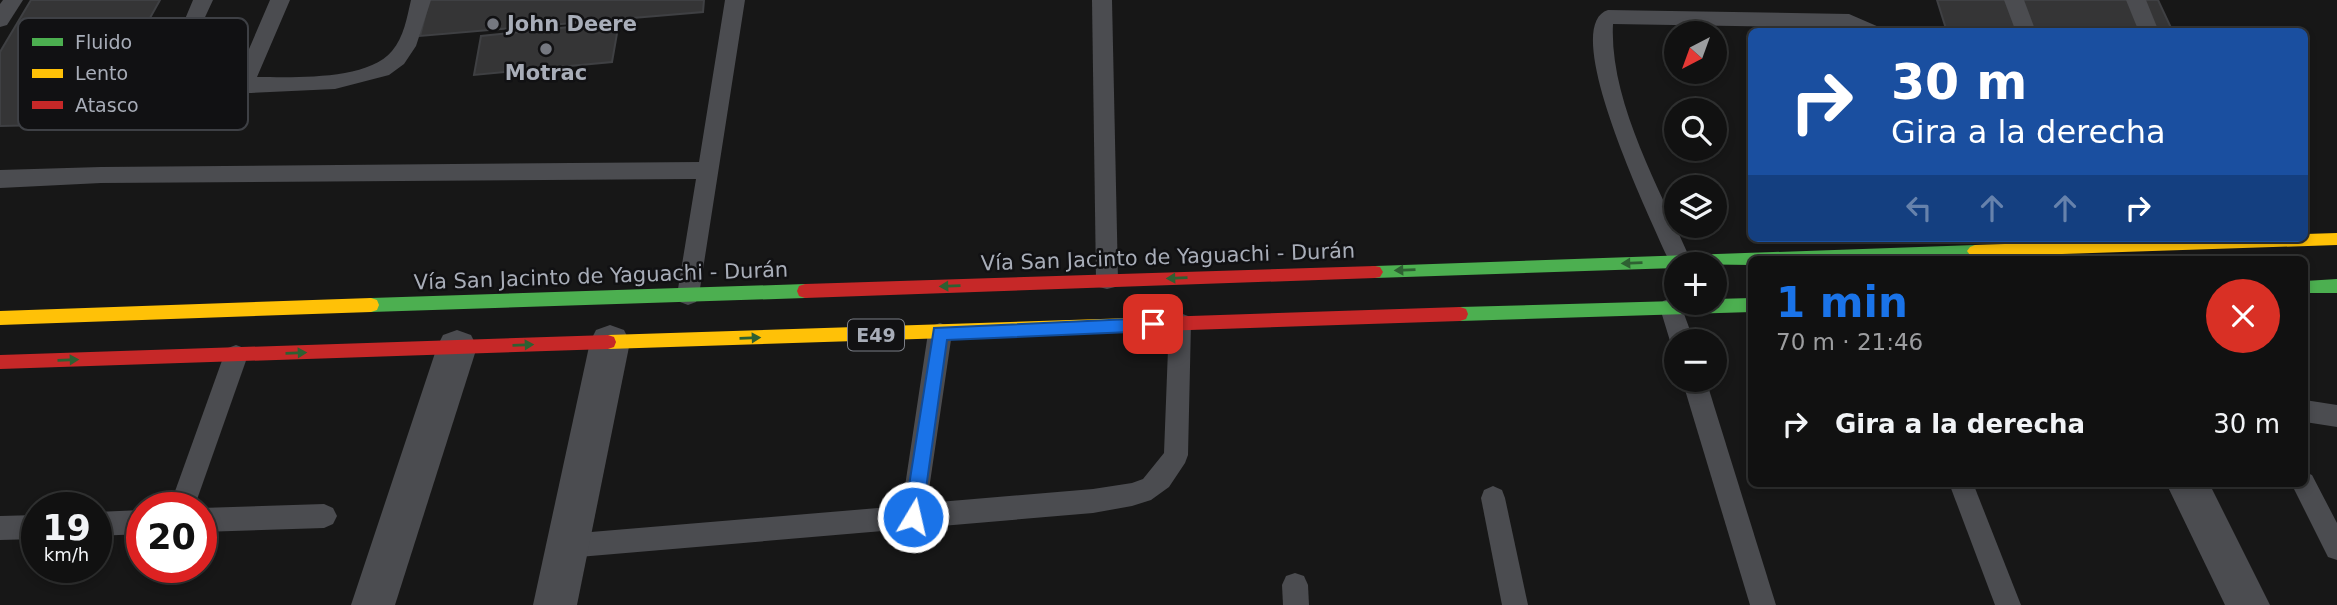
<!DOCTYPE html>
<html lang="es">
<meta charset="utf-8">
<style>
body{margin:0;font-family:"DejaVu Sans",sans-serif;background:#1a1a1a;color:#f1f3f6;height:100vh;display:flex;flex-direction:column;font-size:26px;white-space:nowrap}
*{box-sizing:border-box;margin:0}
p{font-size:23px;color:#9c9d9f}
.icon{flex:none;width:38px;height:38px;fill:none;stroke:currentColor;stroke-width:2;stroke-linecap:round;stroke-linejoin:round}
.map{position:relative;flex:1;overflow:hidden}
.drawer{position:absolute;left:1748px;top:256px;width:560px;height:231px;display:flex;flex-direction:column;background:#111;border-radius:10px;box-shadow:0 4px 10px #0003,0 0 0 2px #303131}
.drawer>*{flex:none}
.guide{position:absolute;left:1748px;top:28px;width:560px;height:214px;border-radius:10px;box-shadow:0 4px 10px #0003,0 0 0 2px #303131;background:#1a4fa0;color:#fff;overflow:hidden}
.needle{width:46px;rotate:221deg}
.fabs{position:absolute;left:1664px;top:21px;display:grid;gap:14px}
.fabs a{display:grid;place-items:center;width:63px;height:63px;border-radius:50%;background:#111;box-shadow:0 4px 10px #0003,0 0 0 2px #303131;font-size:35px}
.speed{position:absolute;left:21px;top:492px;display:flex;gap:14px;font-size:35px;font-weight:700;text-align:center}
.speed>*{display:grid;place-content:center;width:91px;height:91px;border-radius:50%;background:#111;box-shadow:0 4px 10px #0003,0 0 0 2px #303131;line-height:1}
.speed small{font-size:18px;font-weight:400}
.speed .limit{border:10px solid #d22;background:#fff;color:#111}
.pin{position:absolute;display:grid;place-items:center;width:60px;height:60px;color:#fff;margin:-30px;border-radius:14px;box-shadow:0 4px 10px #0006}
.me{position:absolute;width:77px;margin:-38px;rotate:9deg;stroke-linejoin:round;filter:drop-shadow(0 0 5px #0008)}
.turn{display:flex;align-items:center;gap:24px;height:147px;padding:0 28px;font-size:32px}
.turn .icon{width:91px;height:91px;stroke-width:2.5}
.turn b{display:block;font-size:49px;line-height:60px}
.lanes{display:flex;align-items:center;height:66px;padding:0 28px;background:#0003;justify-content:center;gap:35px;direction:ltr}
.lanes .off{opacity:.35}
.round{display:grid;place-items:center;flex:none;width:74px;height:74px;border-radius:37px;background:#1a1a1a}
.overview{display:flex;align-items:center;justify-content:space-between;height:119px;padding:0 28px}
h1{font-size:42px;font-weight:800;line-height:52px;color:#1a73e8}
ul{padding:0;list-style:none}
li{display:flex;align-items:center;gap:21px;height:98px;padding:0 28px}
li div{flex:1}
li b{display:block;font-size:26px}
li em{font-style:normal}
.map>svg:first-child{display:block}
.building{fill:#353536;stroke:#3f4043;stroke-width:2}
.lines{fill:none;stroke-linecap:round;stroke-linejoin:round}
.lane{fill:#4b4c50;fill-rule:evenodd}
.street{fill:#4b4c50;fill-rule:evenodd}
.fast{fill:#4caf50;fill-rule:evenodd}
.slow{fill:#ffc107;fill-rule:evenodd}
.jam{fill:#c62828;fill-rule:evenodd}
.oneway{fill:#2e6032}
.route{fill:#1a73e8;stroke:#114b97;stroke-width:2}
.poi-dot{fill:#757880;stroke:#111113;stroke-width:2.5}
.labels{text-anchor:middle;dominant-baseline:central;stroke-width:5;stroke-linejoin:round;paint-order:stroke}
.shield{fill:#111113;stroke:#7b7e86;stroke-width:2}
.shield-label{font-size:19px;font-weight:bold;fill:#a8adb8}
.poi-label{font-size:21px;font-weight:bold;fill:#a8adb8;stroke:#111113;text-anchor:start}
.street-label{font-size:21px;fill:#a8adb8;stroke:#111113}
.key{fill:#111113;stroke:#3e4045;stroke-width:2}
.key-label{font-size:19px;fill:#a8adb8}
</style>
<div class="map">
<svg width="2337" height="605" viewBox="0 0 2337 605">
<rect width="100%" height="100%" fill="#171717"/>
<g class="building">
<polygon points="31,0 160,0 91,124 0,126 0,52"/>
<polygon points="429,0 704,0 703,12 420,36"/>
<polygon points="1937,0 2158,0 2173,32 1947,32"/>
<polygon points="619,22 612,62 474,75 481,36"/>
</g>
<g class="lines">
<g class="lane">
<polygon points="3,0 23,0 7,25 0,27 0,4"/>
<path d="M193 0H213L193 43 190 55 191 72C202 81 223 77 237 77L270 0H290L257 77C293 77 367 81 392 51 404 37 407 17 411 0H431L416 46 404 64 389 75 335 89 251 93 194 92 183 88 175 82 169 67 170 55Z"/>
<polygon points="725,0 745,0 699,295 696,302 688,305 680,302 677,295 696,179 101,183 0,188 0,170 101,167 699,162"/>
<polygon points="1092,0 1112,0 1118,280 1115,287 1107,289 1099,287 1096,280"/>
<polygon points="2004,0 2024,0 2036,32 2016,32"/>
<polygon points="2126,0 2146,0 2159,32 2139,32"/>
<path d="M1608 10 1849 14 1879 27 1882 32H1853L1846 28 1613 24C1609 102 1661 191 1691 261L1690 264H1676V269L1672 268 1669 261C1654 226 1556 26 1608 10Z"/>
<polygon points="1671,298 1680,303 1694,341 1676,341 1676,349 1670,341 1660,308 1663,301"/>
<polygon points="1180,313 1188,316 1191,323 1188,455 1185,463 1169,487 1151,500 1132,506 1093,513 567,558 558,555 554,546 558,537 567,534 902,506 928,333 932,326 940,323 948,326 952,333 927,503 1093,489 1132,483 1143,479 1164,453 1169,323 1172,316"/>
<polygon points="236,345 244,348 248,355 194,508 169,508 224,355 228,348"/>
<polygon points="1682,380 1706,380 1776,605 1750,605"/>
<polygon points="2305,400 2337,405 2337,427 2305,422"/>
<polygon points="2305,472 2312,475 2337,523 2337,560 2328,557 2291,483 2305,483"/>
<polygon points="1949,483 1973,483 2021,605 1995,605"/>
<polygon points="1493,486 1502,490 1505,498 1528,605 1502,605 1481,498 1484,490"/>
<polygon points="324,504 333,508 337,516 333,524 324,528 201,532 201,508"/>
<polygon points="142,510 142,534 96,536 96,512"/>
<polygon points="37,515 37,539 0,540 0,516"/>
<polygon points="1295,573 1304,576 1308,585 1309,605 1283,605 1282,585 1286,576"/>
</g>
<g class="street">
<polygon points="610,325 624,330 630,342 577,605 533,605 590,342 596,330"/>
<polygon points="457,330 471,335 477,347 395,605 351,605 437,347 443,335"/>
<polygon points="2166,483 2209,483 2270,605 2225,605"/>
</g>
<g class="fast">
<polygon points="1975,245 1980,247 1983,251 1980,255 1975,257 1752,259 1752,265 1676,264 1676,268 1375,278 1370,277 1367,272 1370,267 1375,266"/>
<polygon points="2337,279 2337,293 2305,293 2305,281"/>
<polygon points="805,284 811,286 813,291 811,296 805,298 371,312 365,310 363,305 365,300 371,298"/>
<polygon points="1752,298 1752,312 1460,321 1454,319 1452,314 1454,309 1460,307 1676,301 1676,303 1715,303 1715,299"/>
</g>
<g class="slow">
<polygon points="2337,233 2337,245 1975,257 1970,255 1967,251 1970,247 1975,245 2177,238 2305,238 2305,234"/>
<polygon points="371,298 377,300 379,305 377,310 371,312 0,325 0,311"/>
<polygon points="1131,318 1137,320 1139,325 1137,330 1131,332 608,349 602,347 600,342 602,337 608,335"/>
</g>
<g class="jam">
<polygon points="1375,266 1380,267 1383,272 1380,277 1375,278 805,298 799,296 797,291 799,286 805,284"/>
<polygon points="1460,307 1466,309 1468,314 1466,319 1460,321 1131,332 1125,330 1123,325 1125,320 1131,318"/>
<polygon points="608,335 614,337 616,342 614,347 608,349 0,369 0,355"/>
</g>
</g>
<defs><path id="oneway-solid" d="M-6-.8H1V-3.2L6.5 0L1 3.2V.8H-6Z" transform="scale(1.75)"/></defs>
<g class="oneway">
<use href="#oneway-solid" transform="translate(1632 263) rotate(178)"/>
<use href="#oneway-solid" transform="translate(1405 270) rotate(178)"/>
<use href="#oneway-solid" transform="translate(1177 278) rotate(178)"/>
<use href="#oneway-solid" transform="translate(950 286) rotate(178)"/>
<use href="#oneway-solid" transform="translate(750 338) rotate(-2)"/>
<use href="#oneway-solid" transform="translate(523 345) rotate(-2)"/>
<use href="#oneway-solid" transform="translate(296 353) rotate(-2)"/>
<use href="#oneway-solid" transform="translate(68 360) rotate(-2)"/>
</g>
<polygon class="route" points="1153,318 1159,320 1161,324 1159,329 1153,331 947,340 922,517 919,523 913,525 907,523 904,517 934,328"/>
<g class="poi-dot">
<circle cx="493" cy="24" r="7"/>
<circle cx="546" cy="49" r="7"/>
</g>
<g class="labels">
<rect class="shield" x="848" y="319.5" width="56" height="31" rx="5"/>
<g class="shield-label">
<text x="876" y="335">E49</text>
</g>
<g class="poi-label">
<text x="507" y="24">John Deere</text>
<text x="546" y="73" text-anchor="middle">Motrac</text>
</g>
<g class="street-label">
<text transform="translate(1168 257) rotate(-2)">Vía San Jacinto de Yaguachi - Durán</text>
<text transform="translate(601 276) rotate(-2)">Vía San Jacinto de Yaguachi - Durán</text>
</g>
</g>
<rect x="18" y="18" width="230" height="112" rx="10" class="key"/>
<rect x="32" y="38" width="31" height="8" fill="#4caf50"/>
<rect x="32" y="69" width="31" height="9" fill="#ffc107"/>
<rect x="32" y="101" width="31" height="8" fill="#c62828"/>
<g class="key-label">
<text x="75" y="49">Fluido</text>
<text x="75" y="80">Lento</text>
<text x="75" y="112">Atasco</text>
</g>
</svg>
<div class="fabs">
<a><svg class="needle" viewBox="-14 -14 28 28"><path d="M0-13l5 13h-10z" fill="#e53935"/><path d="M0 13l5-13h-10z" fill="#9c9d9f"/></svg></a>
<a><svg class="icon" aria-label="search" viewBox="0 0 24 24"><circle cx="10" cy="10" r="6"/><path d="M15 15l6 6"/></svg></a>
<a><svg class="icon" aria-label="layers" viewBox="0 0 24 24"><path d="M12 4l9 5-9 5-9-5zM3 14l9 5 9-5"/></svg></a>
<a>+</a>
<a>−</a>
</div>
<div class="speed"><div>19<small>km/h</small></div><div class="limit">20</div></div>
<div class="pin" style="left:1153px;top:324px;background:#d93025"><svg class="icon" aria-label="arrive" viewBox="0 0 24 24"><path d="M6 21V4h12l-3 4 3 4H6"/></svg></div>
<svg class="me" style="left:913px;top:517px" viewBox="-20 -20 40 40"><circle r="17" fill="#1a73e8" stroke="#fff" stroke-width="3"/><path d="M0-11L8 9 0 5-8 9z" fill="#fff"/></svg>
<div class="guide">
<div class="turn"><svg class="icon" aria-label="right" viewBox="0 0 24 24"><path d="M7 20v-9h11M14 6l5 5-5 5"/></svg><div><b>30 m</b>Gira a la derecha</div></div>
<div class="lanes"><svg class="icon off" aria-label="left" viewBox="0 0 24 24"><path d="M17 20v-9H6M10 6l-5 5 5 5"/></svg><svg class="icon off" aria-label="ahead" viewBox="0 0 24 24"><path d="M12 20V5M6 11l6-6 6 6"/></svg><svg class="icon off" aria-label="ahead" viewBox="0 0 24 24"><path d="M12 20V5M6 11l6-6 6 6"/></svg><svg class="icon" aria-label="right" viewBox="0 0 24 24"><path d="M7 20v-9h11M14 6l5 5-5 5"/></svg></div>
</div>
<section class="drawer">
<div class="overview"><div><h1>1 min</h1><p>70 m · 21:46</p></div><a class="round" style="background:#d93025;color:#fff"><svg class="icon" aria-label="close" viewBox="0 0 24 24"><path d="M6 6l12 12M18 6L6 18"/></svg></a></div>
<ul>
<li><svg class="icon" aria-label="right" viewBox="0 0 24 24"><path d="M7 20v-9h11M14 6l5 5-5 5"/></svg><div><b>Gira a la derecha</b></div><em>30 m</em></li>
</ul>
</section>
</div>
